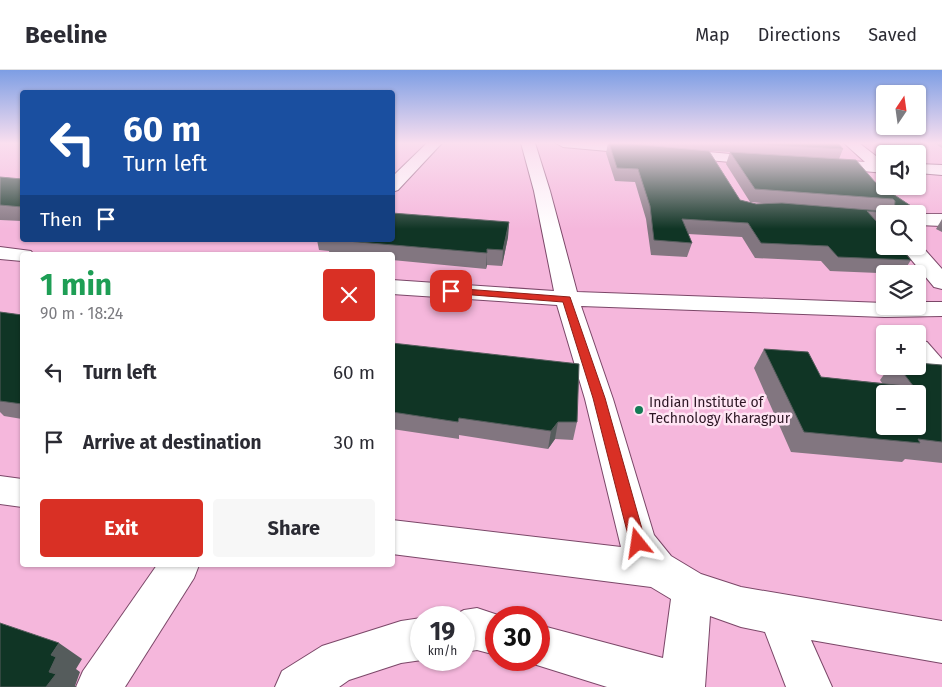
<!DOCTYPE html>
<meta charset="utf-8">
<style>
body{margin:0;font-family:"Fira Sans",sans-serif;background:#f7f7f7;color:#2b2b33;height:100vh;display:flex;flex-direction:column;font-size:19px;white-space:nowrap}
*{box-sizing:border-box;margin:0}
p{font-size:16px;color:#7c7c81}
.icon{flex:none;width:28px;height:28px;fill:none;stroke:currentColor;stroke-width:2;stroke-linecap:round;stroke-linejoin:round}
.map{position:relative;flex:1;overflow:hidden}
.sheet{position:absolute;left:20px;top:182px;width:375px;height:315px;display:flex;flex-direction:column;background:#fff;border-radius:5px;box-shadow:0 1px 4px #0004}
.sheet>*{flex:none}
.guide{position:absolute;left:20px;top:20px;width:375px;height:152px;border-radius:5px;box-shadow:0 1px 4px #0004;background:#1a4fa0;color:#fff;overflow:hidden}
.needle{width:32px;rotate:13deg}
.controls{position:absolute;left:876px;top:15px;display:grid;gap:10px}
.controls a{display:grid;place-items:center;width:50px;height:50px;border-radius:5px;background:#fff;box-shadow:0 1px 4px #0004;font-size:25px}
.speed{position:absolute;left:410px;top:536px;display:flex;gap:10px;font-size:25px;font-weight:700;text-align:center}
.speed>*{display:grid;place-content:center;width:65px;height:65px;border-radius:50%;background:#fff;box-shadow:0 1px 4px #0004;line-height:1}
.speed small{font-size:12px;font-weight:400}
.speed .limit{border:8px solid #d22;background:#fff;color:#111}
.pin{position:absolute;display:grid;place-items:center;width:42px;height:42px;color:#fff;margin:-21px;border-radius:10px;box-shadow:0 2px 8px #0006}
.me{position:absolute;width:55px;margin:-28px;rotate:345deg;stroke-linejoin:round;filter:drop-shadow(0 0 4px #0008)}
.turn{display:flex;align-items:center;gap:18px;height:105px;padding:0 20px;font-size:22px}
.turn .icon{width:65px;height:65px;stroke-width:2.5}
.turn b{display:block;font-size:35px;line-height:42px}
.then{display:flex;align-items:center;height:48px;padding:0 20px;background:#0003;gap:10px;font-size:19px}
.round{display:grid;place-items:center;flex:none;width:52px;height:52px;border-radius:5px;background:#f7f7f7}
.headline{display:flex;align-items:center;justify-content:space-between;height:85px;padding:0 20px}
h1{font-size:30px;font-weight:700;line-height:38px;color:#1e9e55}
.cta{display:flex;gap:10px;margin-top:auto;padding:10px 20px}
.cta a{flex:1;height:58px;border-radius:5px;background:#d93025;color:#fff;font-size:20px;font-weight:700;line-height:58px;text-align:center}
.cta a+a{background:#f7f7f7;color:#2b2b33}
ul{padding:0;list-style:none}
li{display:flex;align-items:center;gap:15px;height:70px;padding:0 20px}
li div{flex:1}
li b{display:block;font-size:19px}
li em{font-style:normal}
header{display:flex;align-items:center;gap:30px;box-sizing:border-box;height:70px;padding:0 25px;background:#fff;border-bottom:1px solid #e1e1e2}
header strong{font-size:24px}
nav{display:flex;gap:28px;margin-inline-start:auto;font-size:18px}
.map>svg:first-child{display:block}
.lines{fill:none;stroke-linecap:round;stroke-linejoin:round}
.minor-casing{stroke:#7b4768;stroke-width:2}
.minor{fill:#fff;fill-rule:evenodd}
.wall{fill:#827680;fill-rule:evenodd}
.shaded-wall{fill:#555c5c}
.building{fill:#103525;stroke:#555c5c;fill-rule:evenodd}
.route{fill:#d93025;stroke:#8d1f18}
.poi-dot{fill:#137b55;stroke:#ffe5f4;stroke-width:2}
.labels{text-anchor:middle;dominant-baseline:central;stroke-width:5;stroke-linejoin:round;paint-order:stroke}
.poi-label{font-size:14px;fill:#2d1725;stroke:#ffe5f4;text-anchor:start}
</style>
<header>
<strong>Beeline</strong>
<nav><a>Map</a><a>Directions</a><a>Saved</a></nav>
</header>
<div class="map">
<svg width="942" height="617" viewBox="0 0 942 617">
<rect width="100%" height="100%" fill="#f5b7dc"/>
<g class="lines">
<g class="minor-casing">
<g id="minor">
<polygon points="427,73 442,73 398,120 392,122 392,107"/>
<polygon points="521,73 535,73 550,121 577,222 885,233 885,236 918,236 918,232 942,232 942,246 885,247 581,236 613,329 654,465 671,486 701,504 741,517 942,551 942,593 811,570 832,617 786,617 765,562 741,557 710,546 705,617 607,617 524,591 539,590 539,555 663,588 671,529 651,517 392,484 392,450 621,477 585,329 557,235 392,224 392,210 554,221 534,121"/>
<polygon points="556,73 608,73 764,87 769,88 771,91 769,94 764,95 563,77"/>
<polygon points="844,73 859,73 885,93 885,103 819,97 816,94 819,91 824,89 865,92"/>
<polygon points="918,94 942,95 942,105 918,103"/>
<path d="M870 144 885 151V165C876 162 866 157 861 149L864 145Z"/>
<polygon points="918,144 942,144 942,156 918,155"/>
<polygon points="918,172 942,199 942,219 934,217 900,176 918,176"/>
<polygon points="0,177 31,181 34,185 22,185 22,191 0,189"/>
<polygon points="918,270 927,272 942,289 942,316 932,314 918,295"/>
<polygon points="0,406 22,409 22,437 0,434"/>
<polygon points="157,495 199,495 194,508 125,617 76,617 83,601"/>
<polygon points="477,538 507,548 496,548 496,585 477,580 464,582 464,548 449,548 464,540"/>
<polygon points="421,548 422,590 401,593 349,610 339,617 275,617 282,601 322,576 401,551"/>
</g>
</g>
<use href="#minor" class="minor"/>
</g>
<g class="wall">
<path d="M608 73H838L843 79 839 89 739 83 875 112 926 146 918 159V144H885V157L881 156 911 190 902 204 830 201 821 191 755 188 742 167 688 164 692 173 687 187 651 185 646 149 635 112 615 111 606 83ZM709 81 730 82 726 94 750 132 772 134H756L740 130Z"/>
<polygon points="934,73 942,73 942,78"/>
<polygon points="0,107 22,109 22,151 0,150"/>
<polygon points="942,149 942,162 936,159"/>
<polygon points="509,152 508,167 502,196 487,195 486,199 392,190 392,185 330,185 329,181 319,180 317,170 392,170"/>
<polygon points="0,242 22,245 22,349 4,346 0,342"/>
<polygon points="392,273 577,352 573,370 555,369 548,379 459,365 459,369 392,359"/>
<polygon points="764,279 821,307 882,313 880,310 890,296 918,296 942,295 942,393 905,389 902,392 791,382 754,298"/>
</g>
<g class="shaded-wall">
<polygon points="509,152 508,167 502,196 503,180"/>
<polygon points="487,179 487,195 486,199 487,183"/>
<polygon points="558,352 555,369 548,379 551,361"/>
<polygon points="59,573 82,589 76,599 80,602 75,616 77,617 46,617 49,602 51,585"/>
</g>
<g class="building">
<polygon points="609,73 622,73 709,81 740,130 756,134 782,133 894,142 895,131 893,129 755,119 730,82 856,90 875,112 926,146 918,145 918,144 900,144 867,141 885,161 885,176 899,176 911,190 838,187 828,176 761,173 748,153 682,149 692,173 654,170 650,136 638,99 617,98"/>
<polygon points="732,73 838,73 843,79"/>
<polygon points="0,107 22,109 22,137 0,135"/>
<polygon points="392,143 509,152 503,180 487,179 487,183 335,170 392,170"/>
<polygon points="0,242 22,245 22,334 0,331"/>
<polygon points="392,273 579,294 577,352 558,352 551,361 459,348 458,352 392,342"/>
<path d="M764 279 808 282 821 307 914 317 898 296H918V293L942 295V372L918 369 920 373 804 362ZM885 324H918V356H885Z"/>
<polygon points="0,553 59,573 51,585 56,587 49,602 56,604 46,617 0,617"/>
</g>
<linearGradient id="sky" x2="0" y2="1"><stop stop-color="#7d9ee4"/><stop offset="0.46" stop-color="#fadfef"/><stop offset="1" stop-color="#fadfef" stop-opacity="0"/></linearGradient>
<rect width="942" height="159" fill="url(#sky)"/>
<polygon class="route" points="451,218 570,227 605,328 646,473 643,478 638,480 633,478 630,473 593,328 563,232 447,223 447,219"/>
<circle class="poi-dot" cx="639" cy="340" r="5"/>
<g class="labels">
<g class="poi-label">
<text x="649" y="332">Indian Institute of<tspan x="649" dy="16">Technology Kharagpur</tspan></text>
</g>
</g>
</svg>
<div class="controls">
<a><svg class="needle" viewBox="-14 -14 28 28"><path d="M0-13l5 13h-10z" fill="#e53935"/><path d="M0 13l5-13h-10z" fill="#7c7c81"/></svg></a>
<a><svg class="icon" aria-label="sound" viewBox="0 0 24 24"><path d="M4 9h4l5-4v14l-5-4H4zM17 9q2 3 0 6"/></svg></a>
<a><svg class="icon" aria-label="search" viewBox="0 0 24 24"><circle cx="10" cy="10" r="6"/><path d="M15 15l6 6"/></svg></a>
<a><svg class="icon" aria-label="layers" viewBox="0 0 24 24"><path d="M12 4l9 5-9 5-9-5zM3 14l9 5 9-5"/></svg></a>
<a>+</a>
<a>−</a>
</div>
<div class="speed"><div>19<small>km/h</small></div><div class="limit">30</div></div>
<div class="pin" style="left:451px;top:221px;background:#d93025"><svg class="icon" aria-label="arrive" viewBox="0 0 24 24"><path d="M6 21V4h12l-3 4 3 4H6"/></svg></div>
<svg class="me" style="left:638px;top:473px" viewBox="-20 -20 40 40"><path d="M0-17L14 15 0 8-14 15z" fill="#d93025" stroke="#fff" stroke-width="4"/></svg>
<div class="guide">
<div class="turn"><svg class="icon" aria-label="left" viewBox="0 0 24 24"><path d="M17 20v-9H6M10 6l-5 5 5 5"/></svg><div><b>60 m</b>Turn left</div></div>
<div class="then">Then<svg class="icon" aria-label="arrive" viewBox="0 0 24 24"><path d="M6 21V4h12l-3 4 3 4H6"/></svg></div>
</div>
<section class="sheet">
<div class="headline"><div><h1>1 min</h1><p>90 m · 18:24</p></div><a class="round" style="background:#d93025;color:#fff"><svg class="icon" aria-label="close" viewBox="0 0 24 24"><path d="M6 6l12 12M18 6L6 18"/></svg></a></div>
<ul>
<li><svg class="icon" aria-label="left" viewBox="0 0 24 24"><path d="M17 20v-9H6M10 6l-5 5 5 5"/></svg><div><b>Turn left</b></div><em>60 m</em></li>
<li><svg class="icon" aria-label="arrive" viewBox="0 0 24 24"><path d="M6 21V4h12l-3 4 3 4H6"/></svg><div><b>Arrive at destination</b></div><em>30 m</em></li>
</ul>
<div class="cta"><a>Exit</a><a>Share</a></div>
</section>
</div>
